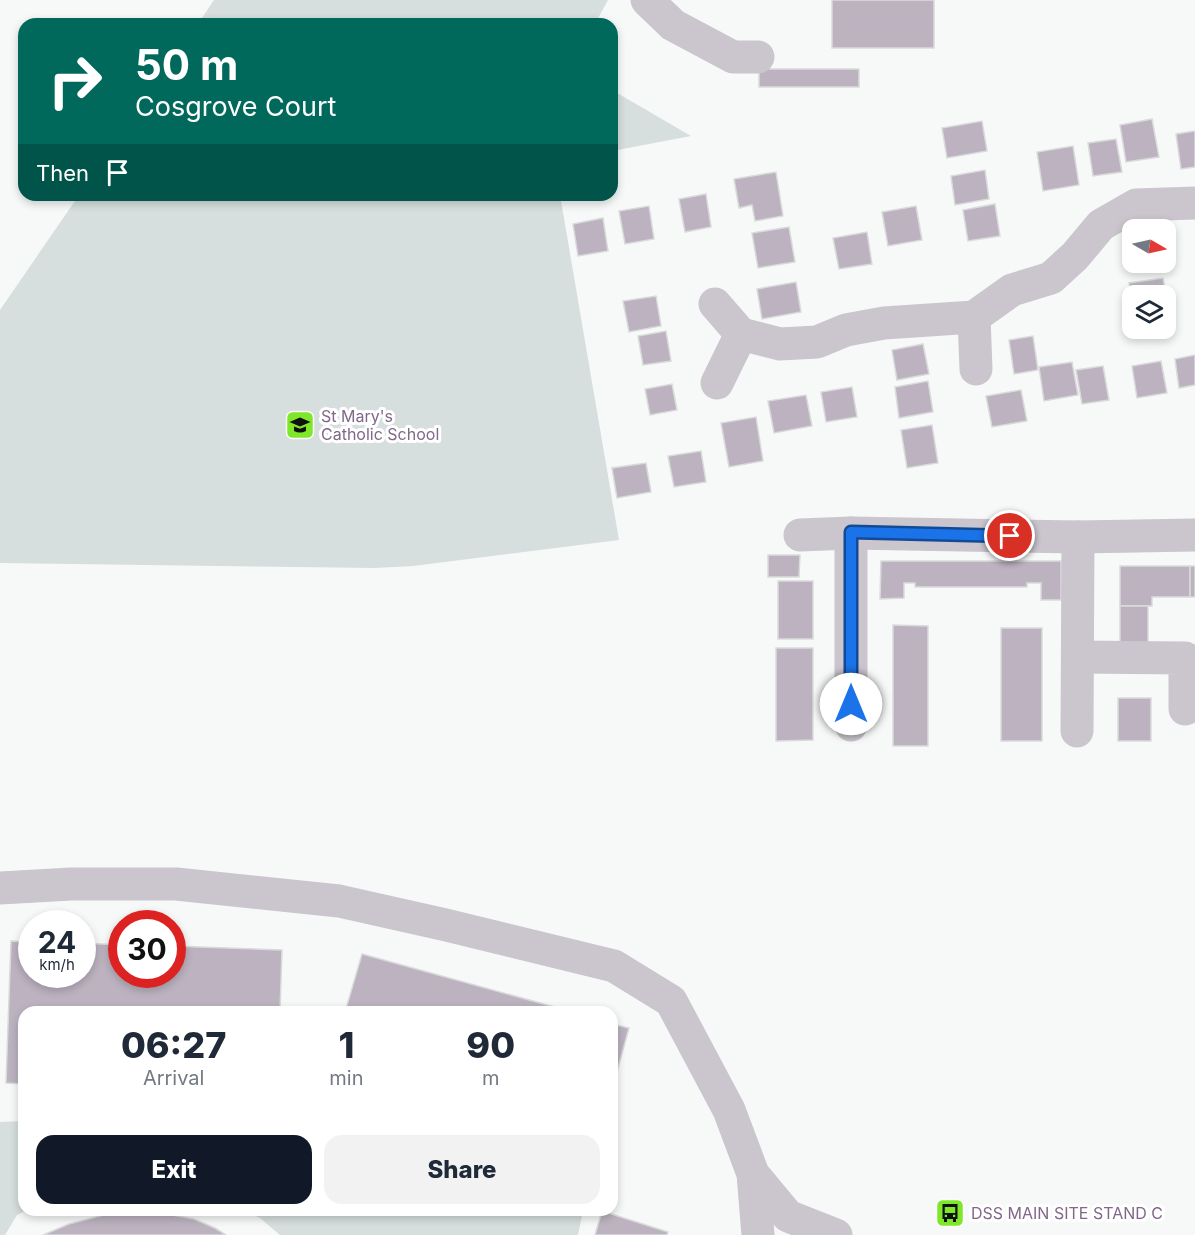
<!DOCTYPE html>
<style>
body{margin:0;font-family:Inter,sans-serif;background:#f2f2f3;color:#1f2937;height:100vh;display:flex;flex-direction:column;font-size:22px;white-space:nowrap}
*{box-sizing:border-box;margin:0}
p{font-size:20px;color:#747a83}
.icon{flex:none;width:33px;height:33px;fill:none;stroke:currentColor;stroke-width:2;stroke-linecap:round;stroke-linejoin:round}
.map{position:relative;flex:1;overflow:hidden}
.side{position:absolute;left:18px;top:1006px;width:600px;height:210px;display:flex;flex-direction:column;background:#fff;border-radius:18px;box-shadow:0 3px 9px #0003}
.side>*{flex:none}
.guide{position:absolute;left:18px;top:18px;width:600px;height:183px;border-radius:18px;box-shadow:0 3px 9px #0003;background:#00695c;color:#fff;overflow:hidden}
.needle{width:39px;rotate:99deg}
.tools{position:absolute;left:1122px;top:219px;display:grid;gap:12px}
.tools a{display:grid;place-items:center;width:54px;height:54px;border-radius:12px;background:#fff;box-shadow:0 3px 9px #0003;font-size:30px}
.speed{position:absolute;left:18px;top:910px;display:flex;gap:12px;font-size:30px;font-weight:700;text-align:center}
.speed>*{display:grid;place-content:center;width:78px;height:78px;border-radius:50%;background:#fff;box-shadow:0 3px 9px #0003;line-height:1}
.speed small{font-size:15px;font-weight:400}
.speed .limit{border:9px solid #d22;background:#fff;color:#111}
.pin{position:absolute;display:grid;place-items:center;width:51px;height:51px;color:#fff;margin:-26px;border:3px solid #fff;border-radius:50%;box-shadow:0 2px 6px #0007}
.me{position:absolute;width:66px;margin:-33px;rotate:0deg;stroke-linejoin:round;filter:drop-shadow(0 0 4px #0008)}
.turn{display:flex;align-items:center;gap:21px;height:126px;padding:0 18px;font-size:27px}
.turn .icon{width:78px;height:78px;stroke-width:2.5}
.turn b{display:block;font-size:42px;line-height:51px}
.then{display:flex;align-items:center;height:57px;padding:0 18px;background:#0003;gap:12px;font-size:22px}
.eta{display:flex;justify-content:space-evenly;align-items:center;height:102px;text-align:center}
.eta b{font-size:36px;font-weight:800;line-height:42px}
.button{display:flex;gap:12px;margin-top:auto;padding:12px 18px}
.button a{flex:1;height:69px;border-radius:18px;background:#111827;color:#fff;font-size:24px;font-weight:800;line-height:69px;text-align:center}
.button a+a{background:#f2f2f3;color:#1f2937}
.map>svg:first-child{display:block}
.green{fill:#d6dede}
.building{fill:#bcb2c0;stroke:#d9dbda;stroke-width:1.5}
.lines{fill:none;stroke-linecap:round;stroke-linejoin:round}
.minor{stroke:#cbc5cd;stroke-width:33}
.route-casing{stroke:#114b97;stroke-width:15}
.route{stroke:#1a73e8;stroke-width:10}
.labels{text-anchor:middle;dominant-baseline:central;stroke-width:6;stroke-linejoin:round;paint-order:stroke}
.poi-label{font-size:16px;fill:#816889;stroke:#fff;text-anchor:start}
</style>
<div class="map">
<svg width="1195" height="1235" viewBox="0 0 1195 1235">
<rect width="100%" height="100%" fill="#f7f9f8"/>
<g class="green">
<polygon points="214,0 608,0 595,24 198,24"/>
<polygon points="612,90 691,136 612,151"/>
<polygon points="79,195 560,195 619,540 413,566 375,568 0,563 0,310"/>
<polygon points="24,1121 25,1211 17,1215 5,1235 0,1235 0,1122"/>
<polygon points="245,1211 583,1211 578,1235 280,1235 260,1218"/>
</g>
<g class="building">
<rect x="832" y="0" width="102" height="48"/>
<rect x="759" y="69" width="100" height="18"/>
<polygon points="1152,119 1159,157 1126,162 1120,125"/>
<polygon points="982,121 987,151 947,158 942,128"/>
<polygon points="1195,131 1195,167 1181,169 1176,134"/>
<polygon points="1116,139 1122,172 1093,176 1088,143"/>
<polygon points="1073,146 1079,185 1043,191 1037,152"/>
<polygon points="985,170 989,199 955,205 951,176"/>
<polygon points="776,172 783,216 755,221 752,205 739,208 734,179"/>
<polygon points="706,194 711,227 685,232 679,199"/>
<polygon points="995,204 1000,236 968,241 963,210"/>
<polygon points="649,206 654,239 625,244 619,211"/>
<polygon points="916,206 922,240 888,246 882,212"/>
<polygon points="603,218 608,251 578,256 573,224"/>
<polygon points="789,227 795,262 758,268 752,233"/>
<polygon points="867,232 872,264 839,269 833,238"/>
<polygon points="1163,278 1169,309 1166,310 1166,296 1132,296 1132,305 1129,283"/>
<polygon points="796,282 801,312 762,319 757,289"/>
<polygon points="656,296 661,326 629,332 623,301"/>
<polygon points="666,331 671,361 643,365 638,336"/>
<polygon points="1033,336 1038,370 1014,374 1009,340"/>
<polygon points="923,344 929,374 897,380 892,350"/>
<polygon points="1195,355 1195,385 1179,388 1175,359"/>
<polygon points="1161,361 1167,393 1137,398 1132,366"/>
<polygon points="1072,362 1078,395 1044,401 1039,367"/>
<polygon points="1103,366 1109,400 1082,404 1076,370"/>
<polygon points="928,381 933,412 899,418 895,387"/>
<polygon points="672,384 677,410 650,415 645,389"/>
<polygon points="852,387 857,417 826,422 821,392"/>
<polygon points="1021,390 1027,421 992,427 986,396"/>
<polygon points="806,395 812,426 774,433 768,401"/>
<polygon points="756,417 763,461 729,467 721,423"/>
<polygon points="932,425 938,463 907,468 901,430"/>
<polygon points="701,451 706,482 674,487 668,456"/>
<polygon points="646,463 651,492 617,498 612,468"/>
<polygon points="768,555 800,555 799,577 768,577"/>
<polygon points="881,561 1061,561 1061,600 1041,600 1041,583 1027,583 1027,587 915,587 915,583 904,583 904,598 880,599"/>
<polygon points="1120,566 1190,566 1190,597 1152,597 1152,606 1120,606"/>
<rect x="1190" y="566" width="5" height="31"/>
<rect x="778" y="581" width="35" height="58"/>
<rect x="1120" y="606" width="28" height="40"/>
<polygon points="893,625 928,626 928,746 893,746"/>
<rect x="1001" y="628" width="41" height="113"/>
<polygon points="776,648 813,648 813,740 776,741"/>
<rect x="1118" y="698" width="33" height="43"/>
<polygon points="11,941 32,942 32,975 82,975 82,943 122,945 122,975 172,975 172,946 282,950 280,1012 24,1012 24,1084 6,1083"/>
<polygon points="362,954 573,1012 345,1012"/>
<polygon points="612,1024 629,1028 612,1090"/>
<polygon points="602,1211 668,1232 667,1235 595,1235"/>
<polygon points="115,1212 167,1214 194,1219 215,1228 226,1235 43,1235 69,1224"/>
</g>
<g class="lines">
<g class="minor">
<polyline points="647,0 673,25 733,57 758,57"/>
<polyline points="715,304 741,334 780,344 817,342 846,330 884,323 974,317 1012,290 1051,278 1075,256 1101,225 1136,205 1195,203"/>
<polyline points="974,317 976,369"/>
<polyline points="717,383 741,334"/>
<polyline points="851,533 851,725"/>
<polyline points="800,535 851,533 1078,537 1195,535"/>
<polyline points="1078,657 1185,658 1185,709"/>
<polyline points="1077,731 1078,537"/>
<polyline points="0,888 71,884 176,884 339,901 446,925 614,966 671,1001 729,1110 753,1174 758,1235"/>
<polyline points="753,1174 788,1216 836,1235"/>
</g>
</g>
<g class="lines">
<g class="route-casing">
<polyline id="route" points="851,704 851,532 1010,536"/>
</g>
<use href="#route" class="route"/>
</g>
<defs>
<g id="school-square" transform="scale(1.5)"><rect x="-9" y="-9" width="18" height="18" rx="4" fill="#7ee729" stroke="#fff"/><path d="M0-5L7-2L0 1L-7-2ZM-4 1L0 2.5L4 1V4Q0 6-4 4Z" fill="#111"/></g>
<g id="bus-square" transform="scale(1.5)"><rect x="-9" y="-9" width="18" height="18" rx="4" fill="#7ee729" stroke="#fff"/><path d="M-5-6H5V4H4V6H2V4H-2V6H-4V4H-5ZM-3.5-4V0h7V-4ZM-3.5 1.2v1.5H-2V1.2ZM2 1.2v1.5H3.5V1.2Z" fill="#111"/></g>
</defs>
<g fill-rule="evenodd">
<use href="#school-square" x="300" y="425"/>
<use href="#bus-square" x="950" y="1213"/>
</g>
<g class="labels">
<g class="poi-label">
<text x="321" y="416">St Mary's<tspan x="321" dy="18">Catholic School</tspan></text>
<text x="971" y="1213">DSS MAIN SITE STAND C</text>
</g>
</g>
</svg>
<div class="tools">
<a><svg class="needle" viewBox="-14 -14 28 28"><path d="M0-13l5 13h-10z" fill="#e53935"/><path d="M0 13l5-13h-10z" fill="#747a83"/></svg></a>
<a><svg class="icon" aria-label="layers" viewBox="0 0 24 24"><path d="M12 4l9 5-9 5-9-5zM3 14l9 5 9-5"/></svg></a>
</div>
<div class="speed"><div>24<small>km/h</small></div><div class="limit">30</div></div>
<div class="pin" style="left:1010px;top:536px;background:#d93025"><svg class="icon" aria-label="arrive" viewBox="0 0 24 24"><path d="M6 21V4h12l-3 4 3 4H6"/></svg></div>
<svg class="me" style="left:851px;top:704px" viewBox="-20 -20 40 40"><circle r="19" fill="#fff"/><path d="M0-13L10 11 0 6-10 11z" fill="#1a73e8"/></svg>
<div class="guide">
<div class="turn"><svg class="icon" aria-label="right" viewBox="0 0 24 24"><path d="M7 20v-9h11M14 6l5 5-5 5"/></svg><div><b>50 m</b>Cosgrove Court</div></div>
<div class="then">Then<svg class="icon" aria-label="arrive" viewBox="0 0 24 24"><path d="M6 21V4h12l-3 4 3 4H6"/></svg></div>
</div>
<section class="side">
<div class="eta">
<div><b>06:27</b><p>Arrival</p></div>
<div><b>1</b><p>min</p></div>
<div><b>90</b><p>m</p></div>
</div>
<div class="button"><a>Exit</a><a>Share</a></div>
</section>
</div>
